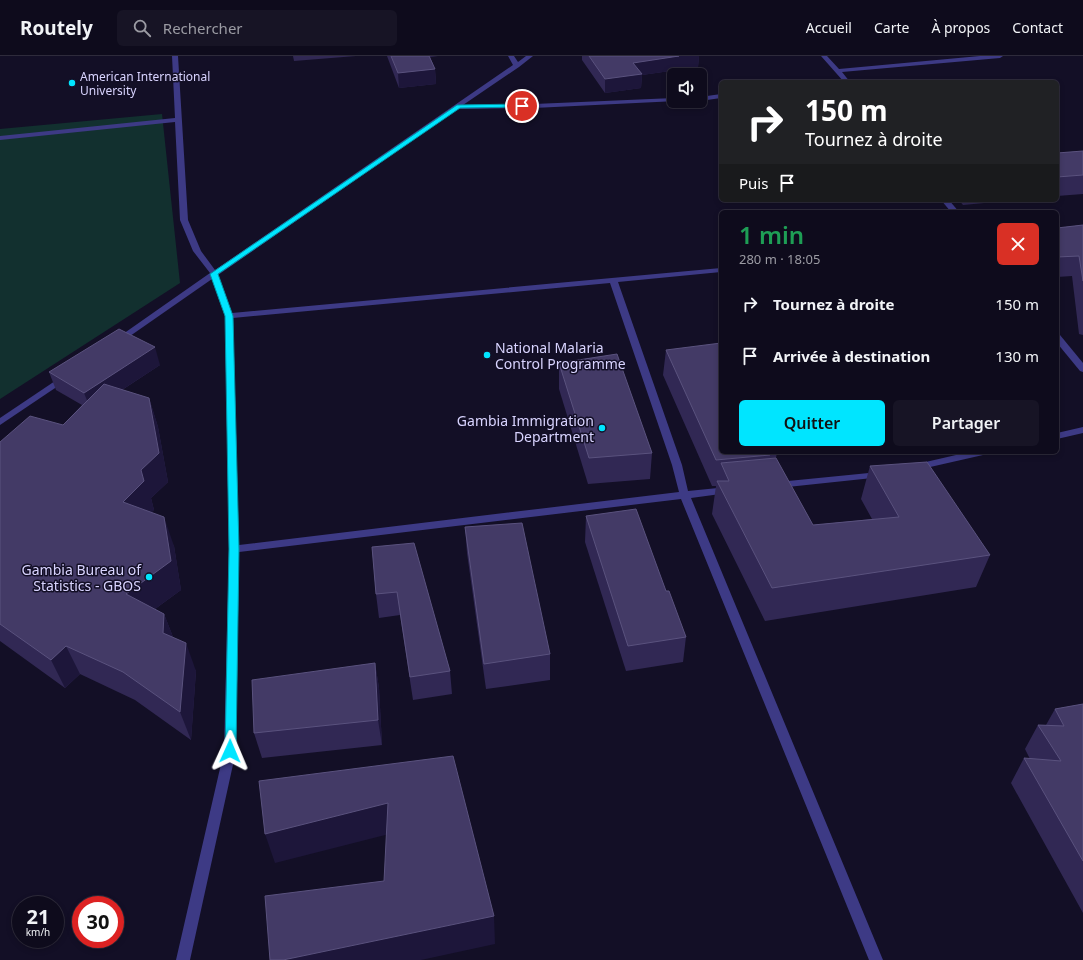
<!DOCTYPE html>
<html lang="fr">
<meta charset="utf-8">
<style>
body{margin:0;font-family:"Noto Sans",sans-serif;background:#171425;color:#f1f3f6;height:100vh;display:flex;flex-direction:column;font-size:15px;white-space:nowrap}
*{box-sizing:border-box;margin:0}
p{font-size:13px;color:#9b9ba3}
.icon{flex:none;width:22px;height:22px;fill:none;stroke:currentColor;stroke-width:2;stroke-linecap:round;stroke-linejoin:round}
.map{position:relative;flex:1;overflow:hidden}
.sheet{position:absolute;left:719px;top:154px;width:340px;height:244px;display:flex;flex-direction:column;background:#0e0b1c;border-radius:6px;box-shadow:0 2px 6px #0003,0 0 0 1px #2e2b3b}
.sheet>*{flex:none}
.guide{position:absolute;left:719px;top:24px;width:340px;height:122px;border-radius:6px;box-shadow:0 2px 6px #0003,0 0 0 1px #2e2b3b;background:#202124;color:#fff;overflow:hidden}
.controls{position:absolute;left:667px;top:12px;display:grid;gap:8px}
.controls a{display:grid;place-items:center;width:40px;height:40px;border-radius:6px;background:#0e0b1c;box-shadow:0 2px 6px #0003,0 0 0 1px #2e2b3b;font-size:20px}
.speed{position:absolute;left:12px;top:840px;display:flex;gap:8px;font-size:20px;font-weight:700;text-align:center}
.speed>*{display:grid;place-content:center;width:52px;height:52px;border-radius:50%;background:#0e0b1c;box-shadow:0 2px 6px #0003,0 0 0 1px #2e2b3b;line-height:1}
.speed small{font-size:10px;font-weight:400}
.speed .limit{border:6px solid #d22;background:#fff;color:#111}
.pin{position:absolute;display:grid;place-items:center;width:34px;height:34px;color:#fff;margin:-17px;border:2px solid #fff;border-radius:50%;box-shadow:0 1px 4px #0007}
.me{position:absolute;width:44px;margin:-22px;rotate:1deg;stroke-linejoin:round;filter:drop-shadow(0 0 3px #0008)}
.turn{display:flex;align-items:center;gap:14px;height:84px;padding:0 20px;font-size:18px}
.turn .icon{width:52px;height:52px;stroke-width:2.5}
.turn b{display:block;font-size:28px;line-height:34px}
.then{display:flex;align-items:center;height:38px;padding:0 20px;background:#0003;gap:8px;font-size:15px}
.round{display:grid;place-items:center;flex:none;width:42px;height:42px;border-radius:6px;background:#171425}
.headline{display:flex;align-items:center;justify-content:space-between;height:68px;padding:0 20px}
h1{font-size:24px;font-weight:600;line-height:30px;color:#1e9e55}
.button{display:flex;gap:8px;margin-top:auto;padding:8px 20px}
.button a{flex:1;height:46px;border-radius:6px;background:#00e5ff;color:#111;font-size:16px;font-weight:600;line-height:46px;text-align:center}
.button a+a{background:#171425;color:#f1f3f6}
ul{padding:0;list-style:none}
li{display:flex;align-items:center;gap:12px;height:52px;padding:0 20px}
li div{flex:1}
li b{display:block;font-size:15px}
li em{font-style:normal}
header{display:flex;align-items:center;gap:24px;box-sizing:border-box;height:56px;padding:0 20px;background:#0e0b1c;border-bottom:1px solid #2e2b3b}
header strong{font-size:19px}
nav{display:flex;gap:22px;margin-inline-start:auto;font-size:14px}
.search{width:280px;height:36px;background:#171425;display:flex;align-items:center;gap:10px;box-sizing:border-box;padding:0 14px;border-radius:6px;color:#9b9ba3;font-size:15px}
.map>svg:first-child{display:block}
.green{fill:#12302f}
.lines{fill:none;stroke-linecap:round;stroke-linejoin:round}
.minor{fill:#3d3a85;fill-rule:evenodd}
.wall{fill:#312854}
.shaded-wall{fill:#1d163a}
.building{fill:#433a66;stroke:#5a527e}
.route{fill:#00e5ff;stroke:#0095a6}
.poi-dot{fill:#00e5ff;stroke:#130f26;stroke-width:1.5}
.labels{text-anchor:middle;dominant-baseline:central;stroke-width:3;stroke-linejoin:round;paint-order:stroke}
.far-poi-label{font-size:12px;fill:#d9d4ff;stroke:#130f26;text-anchor:start}
.poi-label{font-size:14px;fill:#d9d4ff;stroke:#130f26;text-anchor:end}
</style>
<header>
<strong>Routely</strong>
<div class="search"><svg class="icon" aria-label="search" viewBox="0 0 24 24"><circle cx="10" cy="10" r="6"/><path d="M15 15l6 6"/></svg>Rechercher</div>
<nav><a>Accueil</a><a>Carte</a><a>À propos</a><a>Contact</a></nav>
</header>
<div class="map">
<svg width="1083" height="904" viewBox="0 0 1083 904">
<rect width="100%" height="100%" fill="#130f26"/>
<polygon class="green" points="162,58 180,227 0,343 0,73"/>
<g class="lines">
<g class="minor">
<path d="M172 0H178L188 164 201 195 215 214 513 9 508 0H514L518 6 526 0H533L519 11 463 49 534 48 674 42V45H677L534 52 458 53 218 219 232 257 721 212V216L618 226 682 409 688 435 728 431 733 434 728 437 691 442 883 904H869L681 443 239 496 236 695 190 904H176L224 695 229 493 225 260 212 223 120 287 117 288 113 285 210 217 193 195 180 164 175 66 0 84V80L175 62ZM610 227 672 409 679 436 239 489 233 262Z"/>
<polygon points="821,0 827,0 839,13 980,0 1003,0 1000,2 842,16 850,26 844,26"/>
<polygon points="721,38 721,42 700,45 700,41"/>
<polygon points="941,144 949,144 959,156 951,156"/>
<polygon points="1057,278 1060,279 1083,307 1083,316 1080,315 1057,287"/>
<polygon points="64,319 68,322 67,324 0,369 0,362"/>
<polygon points="1083,371 1083,377 1057,383 1057,377"/>
<polygon points="969,396 988,396 983,399 917,414 912,411 917,408"/>
<polygon points="879,416 882,417 884,419 882,421 778,432 773,429 778,426"/>
</g>
</g>
<g class="wall">
<polygon points="293,0 356,0 294,5"/>
<polygon points="387,0 438,0 430,1 435,13 436,28 399,32"/>
<polygon points="582,0 699,0 698,11 642,19 641,32 605,37 582,4"/>
<polygon points="1083,95 1083,138 1057,140 1057,97"/>
<polygon points="959,144 1016,144 963,149"/>
<polygon points="1083,169 1083,279 1079,278 1072,220 1057,221 1057,172"/>
<polygon points="666,294 721,396 777,396 776,402 813,469 872,463 861,443 870,410 990,499 976,531 765,565 712,458 716,430 712,430 663,319"/>
<polygon points="559,307 652,397 650,423 588,428 559,333"/>
<polygon points="160,309 122,334 149,342 158,371 168,426 151,442 154,454 151,456 174,490 181,534 155,553 164,558 173,581 196,615 191,684 135,644 80,618 65,632 0,585 0,386 63,369 82,349 56,334 49,316"/>
<polygon points="586,460 666,535 686,581 683,606 626,615 585,486"/>
<polygon points="465,471 550,598 550,624 486,633 467,497"/>
<polygon points="372,491 450,615 452,638 413,644 400,559 379,562 376,538"/>
<polygon points="375,607 379,632 382,689 262,702 254,677"/>
<polygon points="1083,648 1083,857 1011,727 1024,702 1030,703 1025,693 1038,669 1046,669 1055,653"/>
</g>
<g class="shaded-wall">
<polygon points="679,0 699,0 698,11 642,19 641,32 605,37 605,23 633,7"/>
<polygon points="435,13 436,28 399,32 398,17"/>
<polygon points="155,291 160,309 91,354 84,337"/>
<polygon points="149,342 158,371 168,426 151,442 154,454 134,475 123,446 141,414"/>
<polygon points="164,461 174,490 181,534 137,566 126,538"/>
<polygon points="164,558 175,586 163,577"/>
<polygon points="186,587 196,615 191,684 180,656"/>
<polygon points="66,590 80,618 65,632 51,604"/>
<polygon points="375,607 379,632 382,689 378,664"/>
<polygon points="388,747 393,777 275,807 265,778"/>
<polygon points="494,860 495,888 421,904 283,904"/>
</g>
<g class="building">
<polygon points="391,0 429,0 435,13 398,17"/>
<polygon points="589,0 679,0 633,7 642,18 605,23"/>
<polygon points="1083,95 1083,119 1057,121 1057,97"/>
<polygon points="1083,169 1083,225 1079,200 1057,201 1057,172"/>
<polygon points="119,273 155,291 84,337 49,316"/>
<polygon points="721,287 721,396 768,396 770,399 716,404 666,294"/>
<polygon points="617,298 652,397 589,402 559,307"/>
<polygon points="104,328 149,342 159,397 141,414 144,425 123,446 164,461 171,505 126,538 164,558 163,577 186,587 180,656 123,616 66,590 51,604 0,568 0,386 30,360 63,369"/>
<polygon points="776,402 813,469 899,461 870,410 927,406 990,499 772,532 717,425 729,425 721,407"/>
<polygon points="636,453 666,535 669,535 686,581 628,590 586,460"/>
<polygon points="522,467 550,598 484,608 465,471"/>
<polygon points="414,487 450,615 410,621 397,536 376,538 372,491"/>
<polygon points="375,607 378,664 254,677 252,624"/>
<polygon points="1083,648 1083,805 1024,702 1061,705 1038,669 1064,670 1055,653"/>
<polygon points="453,700 494,860 283,904 270,904 265,840 384,825 388,747 265,778 259,725"/>
</g>
<polygon class="route" points="522,48 525,50 524,51 460,52 218,218 233,260 239,493 236,695 234,698 230,699 227,698 225,695 229,493 225,260 210,218 457,49"/>
<g class="poi-dot">
<circle cx="72" cy="27" r="4"/>
<circle cx="487" cy="299" r="4"/>
<circle cx="602" cy="372" r="4"/>
<circle cx="149" cy="521" r="4"/>
</g>
<g class="labels">
<g class="far-poi-label">
<text x="80" y="20">American International<tspan x="80" dy="14">University</tspan></text>
</g>
<g class="poi-label">
<text x="495" y="291" text-anchor="start">National Malaria<tspan x="495" dy="16">Control Programme</tspan></text>
<text x="594" y="364">Gambia Immigration<tspan x="594" dy="16">Department</tspan></text>
<text x="141" y="513">Gambia Bureau of<tspan x="141" dy="16">Statistics - GBOS</tspan></text>
</g>
</g>
</svg>
<div class="controls">
<a><svg class="icon" aria-label="sound" viewBox="0 0 24 24"><path d="M4 9h4l5-4v14l-5-4H4zM17 9q2 3 0 6"/></svg></a>
</div>
<div class="speed"><div>21<small>km/h</small></div><div class="limit">30</div></div>
<div class="pin" style="left:522px;top:50px;background:#d93025"><svg class="icon" aria-label="arrive" viewBox="0 0 24 24"><path d="M6 21V4h12l-3 4 3 4H6"/></svg></div>
<svg class="me" style="left:230px;top:695px" viewBox="-20 -20 40 40"><path d="M0-17L14 15 0 8-14 15z" fill="#00e5ff" stroke="#fff" stroke-width="4"/></svg>
<div class="guide">
<div class="turn"><svg class="icon" aria-label="right" viewBox="0 0 24 24"><path d="M7 20v-9h11M14 6l5 5-5 5"/></svg><div><b>150 m</b>Tournez à droite</div></div>
<div class="then">Puis<svg class="icon" aria-label="arrive" viewBox="0 0 24 24"><path d="M6 21V4h12l-3 4 3 4H6"/></svg></div>
</div>
<section class="sheet">
<div class="headline"><div><h1>1 min</h1><p>280 m · 18:05</p></div><a class="round" style="background:#d93025;color:#fff"><svg class="icon" aria-label="close" viewBox="0 0 24 24"><path d="M6 6l12 12M18 6L6 18"/></svg></a></div>
<ul>
<li><svg class="icon" aria-label="right" viewBox="0 0 24 24"><path d="M7 20v-9h11M14 6l5 5-5 5"/></svg><div><b>Tournez à droite</b></div><em>150 m</em></li>
<li><svg class="icon" aria-label="arrive" viewBox="0 0 24 24"><path d="M6 21V4h12l-3 4 3 4H6"/></svg><div><b>Arrivée à destination</b></div><em>130 m</em></li>
</ul>
<div class="button"><a>Quitter</a><a>Partager</a></div>
</section>
</div>
